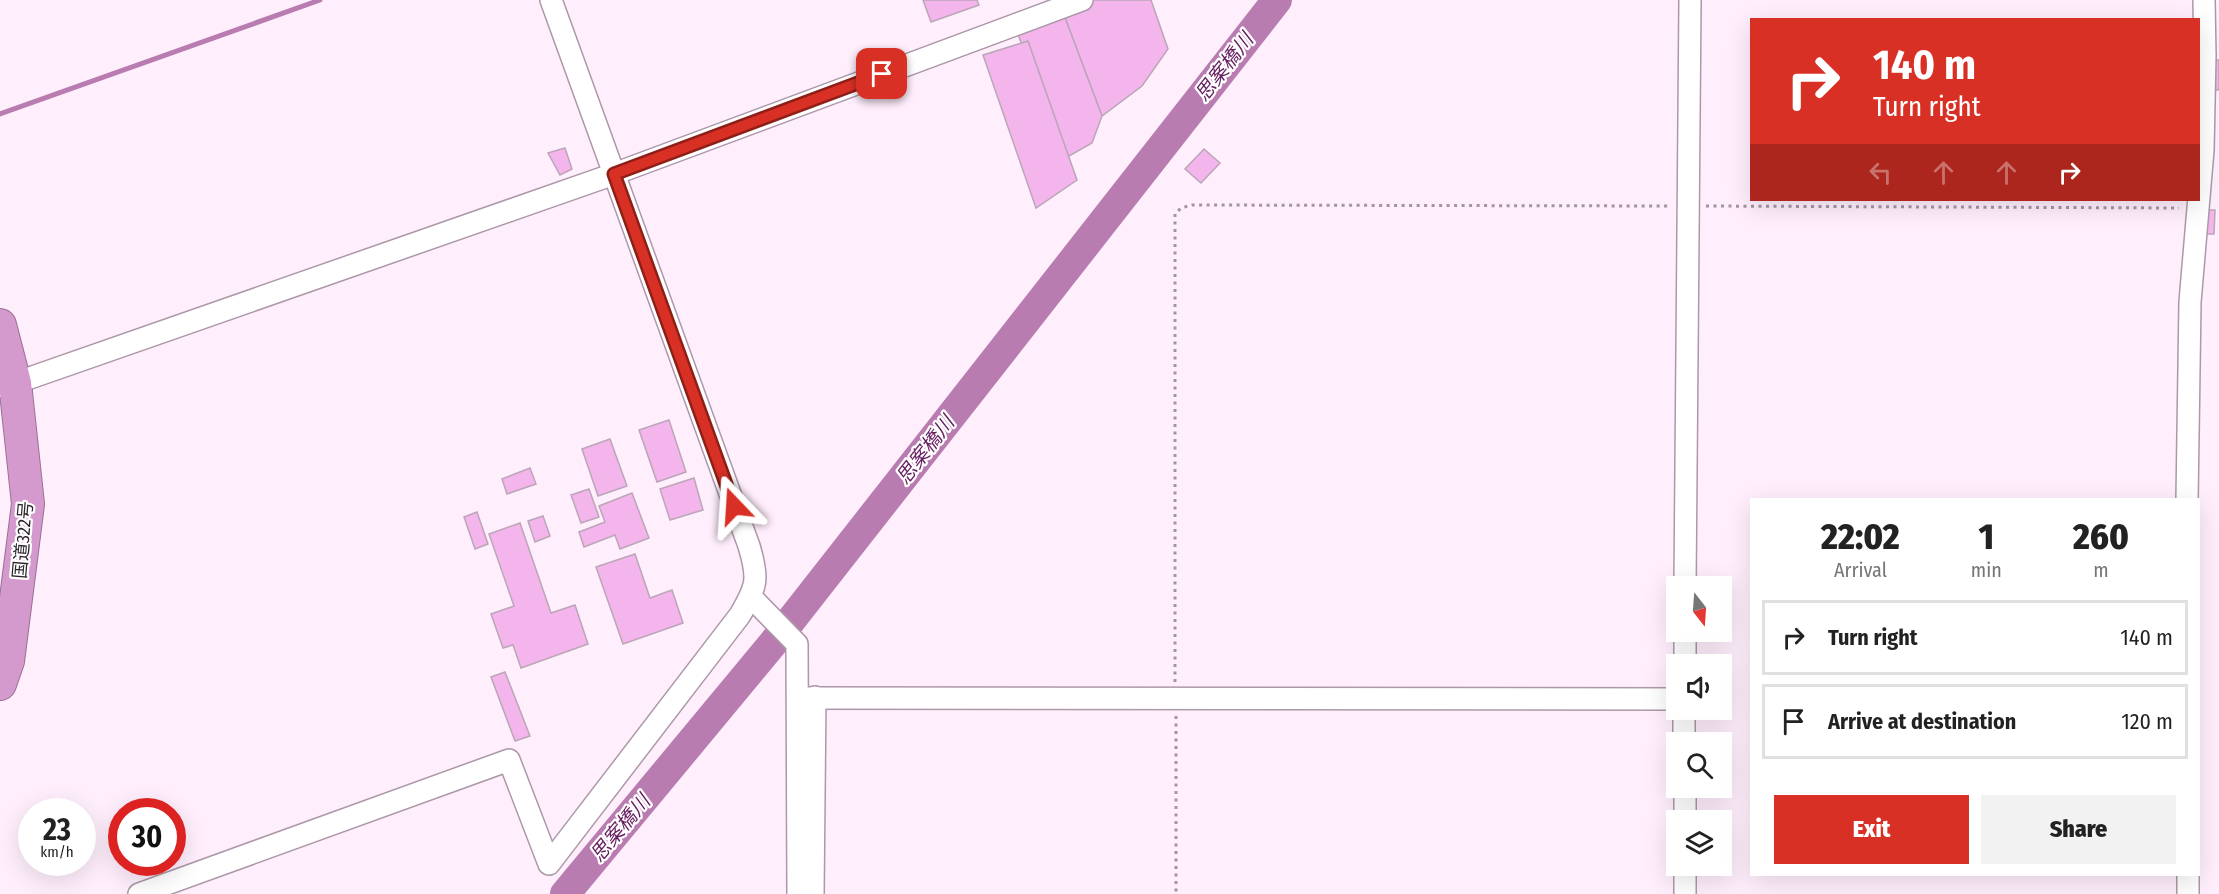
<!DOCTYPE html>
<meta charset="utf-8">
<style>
body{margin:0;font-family:"Fira Sans Condensed","Noto Sans JP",sans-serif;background:#f2f2f2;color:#222;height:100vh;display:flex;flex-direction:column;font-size:22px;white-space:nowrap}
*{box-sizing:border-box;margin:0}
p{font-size:20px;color:#767676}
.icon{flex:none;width:33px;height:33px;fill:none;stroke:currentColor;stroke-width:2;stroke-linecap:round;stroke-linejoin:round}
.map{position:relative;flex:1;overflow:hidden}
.details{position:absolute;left:1750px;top:498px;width:450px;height:378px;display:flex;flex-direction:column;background:#fff;border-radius:0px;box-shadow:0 6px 24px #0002}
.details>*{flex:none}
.hud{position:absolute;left:1750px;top:18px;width:450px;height:183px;border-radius:0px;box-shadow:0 6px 24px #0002;background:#d93025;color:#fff;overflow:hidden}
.needle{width:39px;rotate:163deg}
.controls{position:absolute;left:1666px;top:576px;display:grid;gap:12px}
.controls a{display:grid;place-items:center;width:66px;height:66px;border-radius:0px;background:#fff;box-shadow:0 6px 24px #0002;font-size:30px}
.speed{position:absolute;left:18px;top:798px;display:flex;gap:12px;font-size:30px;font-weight:700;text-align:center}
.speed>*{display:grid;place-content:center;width:78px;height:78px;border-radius:50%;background:#fff;box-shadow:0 6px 24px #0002;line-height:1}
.speed small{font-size:15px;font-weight:400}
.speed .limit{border:9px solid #d22;background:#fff;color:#111}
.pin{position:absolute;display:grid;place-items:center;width:51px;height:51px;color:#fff;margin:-26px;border-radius:12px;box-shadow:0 3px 9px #0006}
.me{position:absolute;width:66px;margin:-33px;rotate:340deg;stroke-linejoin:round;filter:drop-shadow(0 0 4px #0008)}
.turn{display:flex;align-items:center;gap:21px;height:126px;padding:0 24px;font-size:27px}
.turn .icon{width:78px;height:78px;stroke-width:2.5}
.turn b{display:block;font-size:42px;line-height:51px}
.lanes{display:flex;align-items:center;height:57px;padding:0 24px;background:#0003;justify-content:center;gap:30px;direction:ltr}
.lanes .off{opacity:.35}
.eta{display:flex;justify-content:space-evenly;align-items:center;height:102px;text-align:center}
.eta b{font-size:36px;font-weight:800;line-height:42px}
.cta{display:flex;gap:12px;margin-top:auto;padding:12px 24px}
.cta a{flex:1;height:69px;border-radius:0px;background:#d93025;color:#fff;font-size:24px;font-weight:800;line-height:69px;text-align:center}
.cta a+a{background:#f2f2f2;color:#222}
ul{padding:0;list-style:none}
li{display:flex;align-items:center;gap:18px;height:75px;margin:0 12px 9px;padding:0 12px;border:3px solid #e0e0e0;border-radius:0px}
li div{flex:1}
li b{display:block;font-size:22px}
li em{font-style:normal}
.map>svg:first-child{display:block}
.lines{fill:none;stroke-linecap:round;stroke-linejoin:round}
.stream{stroke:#b87cb1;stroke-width:5}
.river{stroke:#b87cb1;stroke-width:30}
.building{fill:#f4b4ec;stroke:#baa6b7;stroke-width:1.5}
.minor-casing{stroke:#ac98a9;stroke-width:24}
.highway-casing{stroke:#997094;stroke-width:34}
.path{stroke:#a295a0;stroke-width:3;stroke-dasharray:3 4.5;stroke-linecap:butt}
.minor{stroke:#fff;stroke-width:21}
.highway{stroke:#d49acd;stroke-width:32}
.route-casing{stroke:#8d1f18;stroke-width:15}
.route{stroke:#d93025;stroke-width:10}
.labels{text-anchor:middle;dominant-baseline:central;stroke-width:4.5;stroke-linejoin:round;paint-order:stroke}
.street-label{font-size:18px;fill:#2b232a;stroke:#fff}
.water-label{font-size:20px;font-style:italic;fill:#661d60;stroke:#fff}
</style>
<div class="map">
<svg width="2219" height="894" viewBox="0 0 2219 894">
<rect width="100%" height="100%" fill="#ffeefc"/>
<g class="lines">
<polyline class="stream" points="0,114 320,0"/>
<polyline class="river" points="565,894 774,642 1277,0"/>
</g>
<g class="building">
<polygon points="923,0 977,0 979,5 931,22"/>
<polygon points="1082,0 1151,0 1168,49 1142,86 1102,116 1064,15"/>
<polygon points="1064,15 1102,116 1092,143 1064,159 1015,26"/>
<polygon points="1028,41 1077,180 1036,208 983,55"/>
<polygon points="2210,60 2219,60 2219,90 2209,90"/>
<polygon points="565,148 572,169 560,175 548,153"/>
<polygon points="1204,149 1220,163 1201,183 1185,169"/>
<polygon points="2204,210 2215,210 2214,234 2203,234"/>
<polygon points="669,420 686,472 657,482 639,430"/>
<polygon points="610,439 627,486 598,496 582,449"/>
<polygon points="530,468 536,484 507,494 502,479"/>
<polygon points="694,478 703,510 670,520 660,489"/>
<polygon points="589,489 599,517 581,523 571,495"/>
<polygon points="632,493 649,538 620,549 615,535 584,547 579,532 605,522 599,506"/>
<polygon points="477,512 488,544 475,549 464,517"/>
<polygon points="543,516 550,536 535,542 528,521"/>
<polygon points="520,523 551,613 575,605 588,644 521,668 513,645 503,648 491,614 514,606 489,534"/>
<polygon points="635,554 650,598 672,590 683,623 623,644 596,567"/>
<polygon points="505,672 530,736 515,741 491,677"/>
</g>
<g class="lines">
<g class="minor-casing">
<g id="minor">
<polyline points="4,387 614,174 1082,0"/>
<polyline points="2187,500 2190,302 2203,150 2205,55 2204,0"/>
<polyline points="1685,586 1690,0"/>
<polyline points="751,597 797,644 798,894"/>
<polyline points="1685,664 1685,632"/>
<polyline points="798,698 1677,699"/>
<polyline points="1684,710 1684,742"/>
<polyline points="1685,788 1685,820"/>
<polyline points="1685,866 1685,894"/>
<polyline points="2188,874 2188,894"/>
<path d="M139 894 509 760 549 864 740 615C757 586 759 579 749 546L551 0"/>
<polyline points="813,894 815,697"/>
</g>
</g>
<g class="highway-casing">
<polyline id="highway" points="0,325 15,383 28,504 8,661 0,684"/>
</g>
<g class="path">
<polyline points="1706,206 2179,208"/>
<polyline points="1175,682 1175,214 1181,208 1192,205 1669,206"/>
<polyline points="1176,716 1176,894"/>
</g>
<use href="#minor" class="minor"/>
<use href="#highway" class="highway"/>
</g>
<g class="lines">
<g class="route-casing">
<polyline id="route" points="734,506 614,174 882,74"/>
</g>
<use href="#route" class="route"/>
</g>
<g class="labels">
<g class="street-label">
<text transform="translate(23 540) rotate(-85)">国道322号</text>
</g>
<g class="water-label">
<text transform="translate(1224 67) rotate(-52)">思案橋川</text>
<text transform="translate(925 450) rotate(-52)">思案橋川</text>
<text transform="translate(620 828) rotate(-50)">思案橋川</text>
</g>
</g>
</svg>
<div class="controls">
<a><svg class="needle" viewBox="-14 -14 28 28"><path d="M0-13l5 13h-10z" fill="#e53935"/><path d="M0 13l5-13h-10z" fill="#767676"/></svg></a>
<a><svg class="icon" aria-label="sound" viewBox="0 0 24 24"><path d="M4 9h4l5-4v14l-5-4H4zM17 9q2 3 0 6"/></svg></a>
<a><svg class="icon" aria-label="search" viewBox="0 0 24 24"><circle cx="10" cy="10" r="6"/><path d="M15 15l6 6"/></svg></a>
<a><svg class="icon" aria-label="layers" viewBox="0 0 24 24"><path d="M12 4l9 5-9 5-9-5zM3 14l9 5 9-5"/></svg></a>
</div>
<div class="speed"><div>23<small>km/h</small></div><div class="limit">30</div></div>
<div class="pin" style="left:882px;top:74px;background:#d93025"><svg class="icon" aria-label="arrive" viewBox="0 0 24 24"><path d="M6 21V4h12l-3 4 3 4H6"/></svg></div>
<svg class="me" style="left:734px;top:506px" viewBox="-20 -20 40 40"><path d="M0-17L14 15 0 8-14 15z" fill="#d93025" stroke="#fff" stroke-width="4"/></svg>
<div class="hud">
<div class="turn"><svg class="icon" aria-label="right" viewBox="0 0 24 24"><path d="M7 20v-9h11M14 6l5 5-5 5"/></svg><div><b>140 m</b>Turn right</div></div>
<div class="lanes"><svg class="icon off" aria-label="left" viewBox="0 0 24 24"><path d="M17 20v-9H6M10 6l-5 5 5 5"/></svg><svg class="icon off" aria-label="ahead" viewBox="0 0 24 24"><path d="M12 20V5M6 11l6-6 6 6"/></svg><svg class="icon off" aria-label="ahead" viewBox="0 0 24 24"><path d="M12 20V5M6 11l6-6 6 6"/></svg><svg class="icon" aria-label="right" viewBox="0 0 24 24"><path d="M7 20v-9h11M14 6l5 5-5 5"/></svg></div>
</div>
<section class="details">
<div class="eta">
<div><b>22:02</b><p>Arrival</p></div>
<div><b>1</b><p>min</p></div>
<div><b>260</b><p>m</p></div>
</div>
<ul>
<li><svg class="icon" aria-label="right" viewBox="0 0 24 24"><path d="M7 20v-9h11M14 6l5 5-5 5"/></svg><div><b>Turn right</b></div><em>140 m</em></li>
<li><svg class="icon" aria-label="arrive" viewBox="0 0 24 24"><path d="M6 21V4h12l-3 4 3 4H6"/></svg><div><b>Arrive at destination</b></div><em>120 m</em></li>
</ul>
<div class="cta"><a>Exit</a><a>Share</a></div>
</section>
</div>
